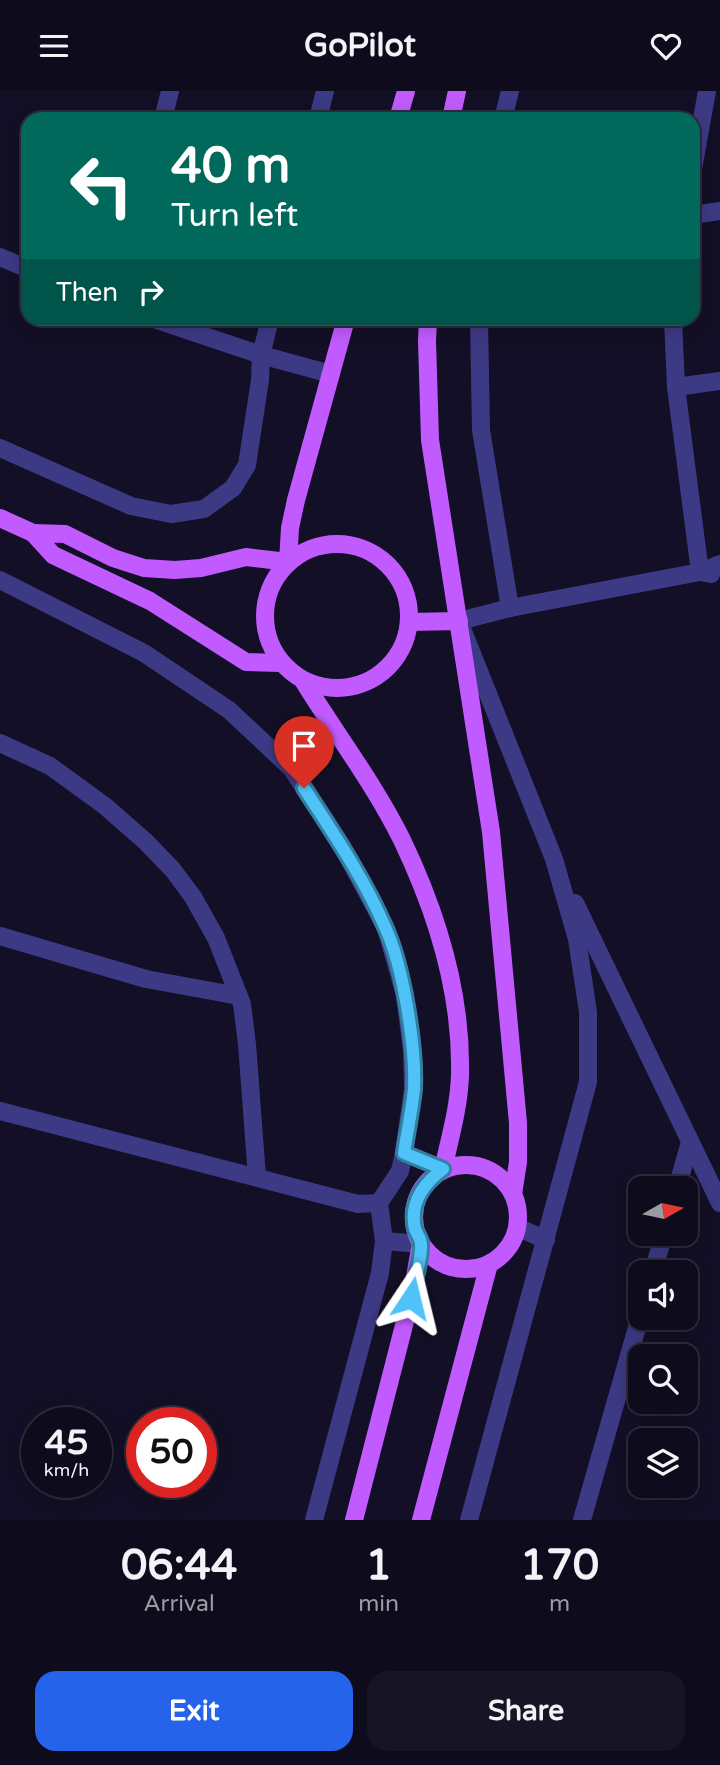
<!DOCTYPE html>
<style>
body{margin:0;font-family:"Varela Round",sans-serif;background:#171425;color:#f1f3f6;height:100vh;display:flex;flex-direction:column;font-size:26px;white-space:nowrap}
*{box-sizing:border-box;margin:0}
p{font-size:23px;color:#9b9ba3}
.icon{flex:none;width:38px;height:38px;fill:none;stroke:currentColor;stroke-width:2;stroke-linecap:round;stroke-linejoin:round}
.map{position:relative;height:1429px;overflow:hidden}
.side{display:flex;flex-direction:column;background:#0e0b1c;flex:1}
.side>*{flex:none}
.guide{position:absolute;left:21px;top:21px;width:679px;height:214px;border-radius:21px;box-shadow:0 4px 18px #0003,0 0 0 2px #2e2b3b;background:#00695c;color:#fff;overflow:hidden}
.needle{width:46px;rotate:81deg}
.controls{position:absolute;left:628px;top:1085px;display:grid;gap:14px}
.controls a{display:grid;place-items:center;width:70px;height:70px;border-radius:14px;background:#0e0b1c;box-shadow:0 4px 18px #0003,0 0 0 2px #2e2b3b;font-size:35px}
.speed{position:absolute;left:21px;top:1316px;display:flex;gap:14px;font-size:35px;font-weight:700;text-align:center}
.speed>*{display:grid;place-content:center;width:91px;height:91px;border-radius:50%;background:#0e0b1c;box-shadow:0 4px 18px #0003,0 0 0 2px #2e2b3b;line-height:1}
.speed small{font-size:18px;font-weight:400}
.speed .limit{border:10px solid #d22;background:#fff;color:#111}
.pin{position:absolute;display:grid;place-items:center;width:60px;height:60px;color:#fff;margin:-72px -30px;border-radius:50% 50% 50% 0;rotate:-45deg;box-shadow:0 0 7px #0007}
.pin .icon{rotate:45deg}
.me{position:absolute;width:77px;margin:-38px;rotate:10deg;stroke-linejoin:round;filter:drop-shadow(0 0 5px #0008)}
.turn{display:flex;align-items:center;gap:24px;height:147px;padding:0 35px;font-size:32px}
.turn .icon{width:91px;height:91px;stroke-width:2.5}
.turn b{display:block;font-size:49px;line-height:60px}
.then{display:flex;align-items:center;height:66px;padding:0 35px;background:#0003;gap:14px;font-size:26px}
.eta{display:flex;justify-content:space-evenly;align-items:center;height:119px;text-align:center}
.eta b{font-size:42px;font-weight:700;line-height:49px}
.cta{display:flex;gap:14px;margin-top:auto;padding:14px 35px}
.cta a{flex:1;height:80px;border-radius:21px;background:#2563eb;color:#fff;font-size:28px;font-weight:700;line-height:80px;text-align:center}
.cta a+a{background:#171425;color:#f1f3f6}
header{display:flex;justify-content:space-between;align-items:center;height:91px;padding:0 35px;background:#0e0b1c;font-size:32px;font-weight:700}
.map>svg:first-child{display:block}
.lines{fill:none;stroke-linecap:round;stroke-linejoin:round}
.minor{stroke:#3d3a85;stroke-width:18}
.major{stroke:#c25bff;stroke-width:18}
.route-casing{stroke:#337fa1;stroke-width:18}
.route{stroke:#4fc3f7;stroke-width:12}
</style>
<header><svg class="icon" aria-label="menu" viewBox="0 0 24 24"><path d="M4 6h16M4 12h16M4 18h16"/></svg>GoPilot<svg class="icon" aria-label="heart" viewBox="0 0 24 24"><path d="M12 20l-8-8c-3-5 5-10 8-4 3-6 11-1 8 4z"/></svg></header>
<div class="map">
<svg width="720" height="1429" viewBox="0 0 720 1429">
<rect width="100%" height="100%" fill="#130f26"/>
<g class="lines">
<g class="minor">
<polyline points="163,28 170,0"/>
<polyline points="318,28 325,0"/>
<polyline points="503,28 510,0"/>
<polyline points="693,78 707,0"/>
<polyline points="693,124 720,120"/>
<polyline points="0,166 28,178"/>
<polyline points="154,228 261,264 331,283"/>
<polyline points="479,228 481,339 510,517"/>
<polyline points="673,228 676,296 700,481 711,483"/>
<polyline points="676,296 720,290"/>
<polyline points="0,357 131,415 171,423 204,418 233,397 247,374 260,289 261,264 270,228"/>
<polyline points="0,489 144,562 229,619 292,678 342,755 386,837 405,904 412,960 413,998 404,1062 400,1080 379,1112 384,1150 380,1182 314,1429"/>
<polyline points="0,652 50,675 105,715 146,751 173,779 193,806 216,847 242,913 247,953 257,1086"/>
<polyline points="575,812 720,1112"/>
<polyline points="0,845 146,888 239,905"/>
<polyline points="0,1020 358,1113 379,1112"/>
<polyline points="404,1062 443,1078"/>
<polyline points="677,1097 690,1051"/>
<polyline points="517,1136 546,1149"/>
<polyline points="384,1150 421,1153"/>
<polyline points="653,1181 664,1143"/>
<polyline points="469,1429 588,991 588,921 577,848 554,768 459,530 510,517 700,481 720,473"/>
<polyline points="582,1429 640,1226"/>
</g>
<g class="major">
<polyline points="398,28 406,0"/>
<polyline points="451,28 457,0"/>
<polyline points="428,228 427,250 430,349 491,741 518,1032 518,1071 513,1103"/>
<polyline points="0,427 33,442"/>
<circle cx="337" cy="525" r="72"/>
<polyline points="409,531 459,530"/>
<polyline points="281,572 246,571 150,510 53,464 33,442 65,443 113,467 144,477 175,479 201,477 246,466 288,471 290,437 296,409 346,228"/>
<path d="M304 591C336 643 375 694 402 749 437 822 462 902 460 984 459 1016 450 1047 443 1078"/>
<circle cx="466" cy="1126" r="52"/>
<polyline points="354,1429 411,1207 421,1153"/>
<polyline points="421,1429 489,1173"/>
</g>
</g>
<g class="lines">
<g class="route-casing">
<path id="route" d="M304 697C333 742 364 787 385 836 403 874 416 956 414 998 412 1019 407 1041 404 1062L443 1078C423 1093 409 1112 415 1138 417 1143 421 1148 421 1153 422 1168 414 1192 411 1207"/>
</g>
<use href="#route" class="route"/>
</g>
</svg>
<div class="controls">
<a><svg class="needle" viewBox="-14 -14 28 28"><path d="M0-13l5 13h-10z" fill="#e53935"/><path d="M0 13l5-13h-10z" fill="#9b9ba3"/></svg></a>
<a><svg class="icon" aria-label="sound" viewBox="0 0 24 24"><path d="M4 9h4l5-4v14l-5-4H4zM17 9q2 3 0 6"/></svg></a>
<a><svg class="icon" aria-label="search" viewBox="0 0 24 24"><circle cx="10" cy="10" r="6"/><path d="M15 15l6 6"/></svg></a>
<a><svg class="icon" aria-label="layers" viewBox="0 0 24 24"><path d="M12 4l9 5-9 5-9-5zM3 14l9 5 9-5"/></svg></a>
</div>
<div class="speed"><div>45<small>km/h</small></div><div class="limit">50</div></div>
<div class="pin" style="left:304px;top:697px;background:#d93025"><svg class="icon" aria-label="arrive" viewBox="0 0 24 24"><path d="M6 21V4h12l-3 4 3 4H6"/></svg></div>
<svg class="me" style="left:411px;top:1207px" viewBox="-20 -20 40 40"><path d="M0-17L14 15 0 8-14 15z" fill="#4fc3f7" stroke="#fff" stroke-width="4"/></svg>
<div class="guide">
<div class="turn"><svg class="icon" aria-label="left" viewBox="0 0 24 24"><path d="M17 20v-9H6M10 6l-5 5 5 5"/></svg><div><b>40 m</b>Turn left</div></div>
<div class="then">Then<svg class="icon" aria-label="right" viewBox="0 0 24 24"><path d="M7 20v-9h11M14 6l5 5-5 5"/></svg></div>
</div>
</div>
<section class="side">
<div class="eta">
<div><b>06:44</b><p>Arrival</p></div>
<div><b>1</b><p>min</p></div>
<div><b>170</b><p>m</p></div>
</div>
<div class="cta"><a>Exit</a><a>Share</a></div>
</section>
